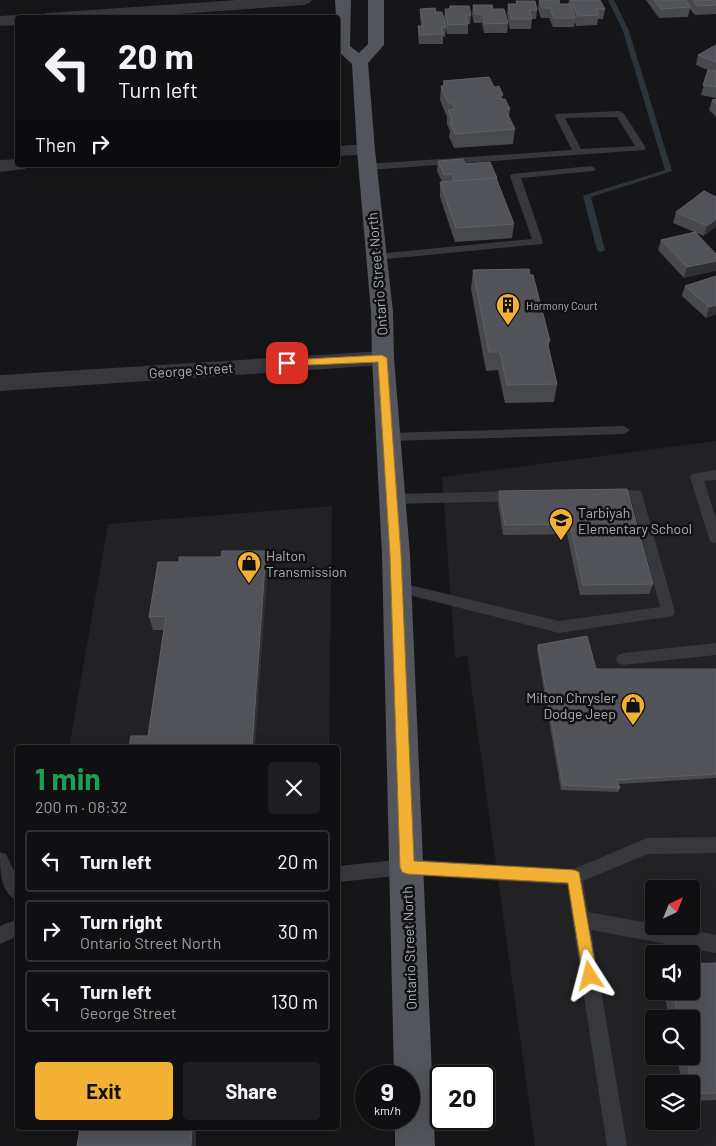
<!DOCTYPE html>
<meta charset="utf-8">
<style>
body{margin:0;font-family:Barlow,sans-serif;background:#1e1e20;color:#f1f3f6;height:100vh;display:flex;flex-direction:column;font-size:19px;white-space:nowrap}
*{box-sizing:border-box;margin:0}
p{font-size:16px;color:#9c9d9f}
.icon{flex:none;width:28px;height:28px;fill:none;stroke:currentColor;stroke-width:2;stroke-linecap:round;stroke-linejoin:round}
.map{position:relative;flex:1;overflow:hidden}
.drawer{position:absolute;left:15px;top:745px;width:325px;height:385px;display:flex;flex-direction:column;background:#101012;border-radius:5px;box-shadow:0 5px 20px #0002,0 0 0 1px #303032}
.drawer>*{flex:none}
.hud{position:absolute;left:15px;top:15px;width:325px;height:152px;border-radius:5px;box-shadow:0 5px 20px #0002,0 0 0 1px #303032;background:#101012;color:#f1f3f6;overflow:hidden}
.needle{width:32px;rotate:43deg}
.buttons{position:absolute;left:645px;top:880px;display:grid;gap:10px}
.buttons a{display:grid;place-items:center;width:55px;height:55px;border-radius:5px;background:#101012;box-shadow:0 5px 20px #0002,0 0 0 1px #303032;font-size:25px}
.speed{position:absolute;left:355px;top:1065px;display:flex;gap:10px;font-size:25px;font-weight:700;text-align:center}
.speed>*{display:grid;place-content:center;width:65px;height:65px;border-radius:50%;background:#101012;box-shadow:0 5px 20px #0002,0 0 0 1px #303032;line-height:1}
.speed small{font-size:12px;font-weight:400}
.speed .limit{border:2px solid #111;border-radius:8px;background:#fff;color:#111}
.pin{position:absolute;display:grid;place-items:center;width:42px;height:42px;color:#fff;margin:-21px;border-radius:10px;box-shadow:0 2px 8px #0006}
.me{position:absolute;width:55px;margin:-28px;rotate:351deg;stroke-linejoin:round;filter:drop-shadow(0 0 4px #0008)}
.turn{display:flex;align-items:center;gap:18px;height:105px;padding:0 20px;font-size:22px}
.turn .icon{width:65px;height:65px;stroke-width:2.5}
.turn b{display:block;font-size:35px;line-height:42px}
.then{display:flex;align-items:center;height:48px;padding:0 20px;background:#0003;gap:10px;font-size:19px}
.round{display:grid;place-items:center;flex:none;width:52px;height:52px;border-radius:5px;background:#1e1e20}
.head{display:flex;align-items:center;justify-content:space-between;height:85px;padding:0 20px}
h1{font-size:30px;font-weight:700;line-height:38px;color:#1e9e55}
.button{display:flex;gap:10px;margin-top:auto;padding:10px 20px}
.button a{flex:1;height:58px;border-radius:5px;background:#f2b134;color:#111;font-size:20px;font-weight:700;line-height:58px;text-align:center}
.button a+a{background:#1e1e20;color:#f1f3f6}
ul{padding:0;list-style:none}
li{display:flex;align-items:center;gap:15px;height:62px;margin:0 10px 8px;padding:0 10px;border:2px solid #303032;border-radius:5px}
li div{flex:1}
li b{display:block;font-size:19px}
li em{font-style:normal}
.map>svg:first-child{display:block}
.built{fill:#222225;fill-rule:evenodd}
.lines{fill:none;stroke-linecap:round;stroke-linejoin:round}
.stream{fill:#2c353c;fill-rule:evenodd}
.service{fill:#37383d;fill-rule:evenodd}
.minor{fill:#37383d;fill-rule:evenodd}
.tertiary{fill:#37383d;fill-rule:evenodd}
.primary{fill:#53555c;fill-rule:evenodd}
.wall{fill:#47494d}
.shaded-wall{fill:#2f3033}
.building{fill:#525359;stroke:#5f6168}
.route{fill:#f2b134;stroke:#9d7322}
.labels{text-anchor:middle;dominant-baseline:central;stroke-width:5;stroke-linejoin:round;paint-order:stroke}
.far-poi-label{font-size:11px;fill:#a8adb8;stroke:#111113;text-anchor:start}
.street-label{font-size:14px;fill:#a8adb8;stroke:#111113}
.poi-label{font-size:14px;fill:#a8adb8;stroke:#111113;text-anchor:start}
</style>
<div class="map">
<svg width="716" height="1146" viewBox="0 0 716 1146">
<rect width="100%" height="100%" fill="#161618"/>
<g class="built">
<path d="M716 441V1146H535L467 655 455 658 442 477ZM654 889H691V926H654ZM654 954H691V991H654ZM654 1019H691V1056H654ZM654 1084H691V1121H654Z"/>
<polygon points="332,506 329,747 69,748 108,524"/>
</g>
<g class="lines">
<polygon class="stream" points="608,0 614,0 629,31 672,171 591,197 605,250 601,252 597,250 583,196 585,195 665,170 623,31"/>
<g class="service">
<path d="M620 111 624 114 646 148 644 150 368 170 363 167 368 164 572 150 555 116 556 114ZM617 117 635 146 581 149 565 118Z"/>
<polygon points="591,166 596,169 594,171 521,178 543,242 542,244 376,260 371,257 376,254 532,239 510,176 512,174"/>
<polygon points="624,426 630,430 624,434 388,441 382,437 388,433"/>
<polygon points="716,470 716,480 704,481 716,518 716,543 711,542 709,538 690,477 692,474"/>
<polygon points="612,489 641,491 642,494 675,612 673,616 559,633 397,592 392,591 390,587 392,583 397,582 559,621 660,607 631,499 607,497 606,494 607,491"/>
<polygon points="518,491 523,493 524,496 523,499 518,501 392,504 387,502 386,499 387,496 392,494"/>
<polygon points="716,643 716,655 623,665 618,663 616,659 618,655 623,653"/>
<polygon points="716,837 716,853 648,854 583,881 588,912 654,924 654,926 667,926 716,935 716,953 591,930 627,1146 607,1146 567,885 407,875 338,882 338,866 407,859 574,869 647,838"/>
<path d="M0 852 6 854 18 879V901C0 893 0 871 0 852Z"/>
<polygon points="18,919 18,936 0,944 0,926"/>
</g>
<g class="minor">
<polygon points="366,144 373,146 375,150 373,154 338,156 338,146"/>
<polygon points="18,159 18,165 27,165 25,169 0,172 0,160"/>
<polygon points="383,351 391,353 394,358 391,363 383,365 0,391 0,375"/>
</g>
<g class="tertiary">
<polygon points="238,0 312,0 309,3 304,5 121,18 40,18 41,15 47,13"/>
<polygon points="18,15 24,18 18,18 18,25 0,26 0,16"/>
</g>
<polygon class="primary" points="335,0 351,0 350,46 359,53 368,44 368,0 384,0 384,45 368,63 375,150 393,312 394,358 410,555 435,1146 395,1146 395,1119 409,1119 409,1076 394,1076 382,555 372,358 371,312 357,150 352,64 338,51"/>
</g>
<g class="wall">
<polygon points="539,0 560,4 568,4 569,0 600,0 605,9 603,19 598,19 597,25 576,26 575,22 574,27 553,27 549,18 541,18 538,9"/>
<polygon points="646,0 716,0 716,14 695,15 690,9 688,17 659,18"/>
<polygon points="516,1 537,10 536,19 532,19 531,29 510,29 507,14 508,4 516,4"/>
<polygon points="473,5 493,9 508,23 507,33 484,33 482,23 474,23 472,14"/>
<polygon points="450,6 471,15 470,24 468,24 468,34 447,34 444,18 445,9 449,9"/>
<polygon points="420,9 436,12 446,27 445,37 443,37 443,44 419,44 418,36 418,26 421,26 420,18"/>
<polygon points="716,45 716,98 701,95 708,70 696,65 698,55"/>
<polygon points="443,81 494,87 503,95 502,99 510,109 509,118 515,129 513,144 454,148 449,137 450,131 447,124 447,117 440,100 441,86 443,86"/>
<polygon points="716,99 716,117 709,110 712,100"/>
<polygon points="438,161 465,164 497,178 497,182 514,224 512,238 455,242 440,197 440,182 442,182 437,171"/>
<polygon points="716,197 704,236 673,223 676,212"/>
<polygon points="661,240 716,254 684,278 658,250"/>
<polygon points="473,270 550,341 548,348 557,384 554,402 505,403 498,370 486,371 471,289"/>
<polygon points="716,276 716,314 706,318 682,296 685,286"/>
<polygon points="627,489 653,584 649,594 580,595 567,534 503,535 498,502 499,491"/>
<polygon points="266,551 268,566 148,736 164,630 153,630 149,617 179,562"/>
<polygon points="538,645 596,669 716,669 716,778 619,784 620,788 618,792 561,790 537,650"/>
<polygon points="716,963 716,1100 691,1101 691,1084 682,1084 677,1056 691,1056 691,1019 669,1019 664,991 691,991"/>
</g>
<g class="shaded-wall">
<polygon points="716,219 716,227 704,236 707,226"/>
<polygon points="716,261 716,271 684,278 687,267"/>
<polygon points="716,305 716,314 706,318 709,307"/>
<polygon points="266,551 268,566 255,748 252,748"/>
<polygon points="192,1128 196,1128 196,1146 191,1146"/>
</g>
<g class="building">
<polygon points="539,0 559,0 560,4 570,4 575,18 554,18 550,8 542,8"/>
<polygon points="570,0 600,0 605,9 596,9 599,15 578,16"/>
<polygon points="654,0 685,0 691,7 661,9"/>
<polygon points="693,0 714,0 716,2 716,5 697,6"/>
<polygon points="516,1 535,1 537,10 529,10 532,19 511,19 508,4 517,4"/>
<polygon points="473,5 492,5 493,9 504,9 508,23 485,24 483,14 475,14"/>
<polygon points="450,6 469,6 471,15 466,15 468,24 448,25 445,9 450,9"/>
<polygon points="435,8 436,12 442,12 446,27 441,27 443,34 420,35 418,26 424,26 420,9"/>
<polygon points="716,45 716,62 698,55"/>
<polygon points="708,70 716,71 716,87 703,85"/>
<polygon points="489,77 494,87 499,86 503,95 498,95 500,99 505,99 510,109 505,109 515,129 455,134 450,122 453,122 448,110 455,109 452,103 448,103 441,86 446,86 443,81"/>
<polygon points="716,99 716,104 712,100"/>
<polygon points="463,159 465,164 490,162 497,178 457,181 454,180 452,174 444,175 438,161"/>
<polygon points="496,178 514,224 456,228 440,182"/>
<polygon points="704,191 716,197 716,219 707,226 676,212"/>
<polygon points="695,232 716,254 716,261 687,267 661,240"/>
<polygon points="529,269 530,275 533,275 550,341 547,341 557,384 507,385 500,352 489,352 473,270"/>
<polygon points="716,276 716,305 709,307 685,286"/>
<polygon points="627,489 653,584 583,585 570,524 505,525 499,491"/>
<polygon points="222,551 266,551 252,748 129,748 131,736 148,736 166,616 149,617 158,562 179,562 179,557 221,557"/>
<polygon points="587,636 596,669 716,669 716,774 616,780 620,788 563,785 538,645"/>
<polygon points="716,963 716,1093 694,1094 686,1056 691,1056 691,1019 678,1019 673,991 691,991 691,964"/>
<polygon points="80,1128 192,1128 191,1146 77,1146"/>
</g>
<polygon class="route" points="382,355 387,358 401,555 414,861 574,870 579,872 597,976 595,981 590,983 585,981 583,976 568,883 407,874 402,872 400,867 390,555 378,362 287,366 282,363 287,360"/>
<defs>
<g id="building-pin" transform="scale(1.25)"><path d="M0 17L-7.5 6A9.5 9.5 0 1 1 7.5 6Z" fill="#f2b134" stroke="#111113"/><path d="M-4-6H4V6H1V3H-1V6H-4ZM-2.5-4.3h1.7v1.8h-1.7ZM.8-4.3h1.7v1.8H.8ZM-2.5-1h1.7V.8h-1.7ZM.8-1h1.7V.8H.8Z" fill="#111"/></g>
<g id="school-pin" transform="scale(1.25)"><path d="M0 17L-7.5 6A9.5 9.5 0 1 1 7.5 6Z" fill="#f2b134" stroke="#111113"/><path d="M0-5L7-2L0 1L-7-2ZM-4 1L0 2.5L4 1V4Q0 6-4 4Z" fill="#111"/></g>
<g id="shop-pin" transform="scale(1.25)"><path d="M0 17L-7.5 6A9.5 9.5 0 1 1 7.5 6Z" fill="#f2b134" stroke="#111113"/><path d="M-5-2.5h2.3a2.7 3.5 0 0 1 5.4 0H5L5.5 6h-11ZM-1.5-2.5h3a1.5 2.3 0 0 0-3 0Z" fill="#111"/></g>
</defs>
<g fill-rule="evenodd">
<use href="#building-pin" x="508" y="305"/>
<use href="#school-pin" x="561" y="520"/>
<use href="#shop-pin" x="249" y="563"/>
<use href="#shop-pin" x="633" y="705"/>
</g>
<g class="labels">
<g class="far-poi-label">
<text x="526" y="305">Harmony Court</text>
</g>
<g class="street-label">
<text transform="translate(377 274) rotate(-95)">Ontario Street North</text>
<text transform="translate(191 370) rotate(-4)">George Street</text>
<text transform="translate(409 948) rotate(-92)">Ontario Street North</text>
</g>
<g class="poi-label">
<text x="578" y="512">Tarbiyah<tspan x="578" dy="16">Elementary School</tspan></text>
<text x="266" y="555">Halton<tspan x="266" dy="16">Transmission</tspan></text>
<text x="616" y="697" text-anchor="end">Milton Chrysler<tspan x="616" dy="16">Dodge Jeep</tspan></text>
</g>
</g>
</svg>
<div class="buttons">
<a><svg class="needle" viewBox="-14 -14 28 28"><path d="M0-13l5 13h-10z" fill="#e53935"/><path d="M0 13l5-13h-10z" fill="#9c9d9f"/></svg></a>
<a><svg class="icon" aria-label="sound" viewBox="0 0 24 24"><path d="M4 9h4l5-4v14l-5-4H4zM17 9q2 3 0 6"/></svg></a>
<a><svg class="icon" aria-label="search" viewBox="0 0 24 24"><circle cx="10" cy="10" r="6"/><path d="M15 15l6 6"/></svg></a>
<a><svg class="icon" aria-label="layers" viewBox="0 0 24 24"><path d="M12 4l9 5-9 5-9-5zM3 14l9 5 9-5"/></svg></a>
</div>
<div class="speed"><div>9<small>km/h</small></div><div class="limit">20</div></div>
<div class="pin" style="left:287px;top:363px;background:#d93025"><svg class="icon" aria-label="arrive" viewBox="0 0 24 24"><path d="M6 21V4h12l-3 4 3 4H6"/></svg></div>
<svg class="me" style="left:590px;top:976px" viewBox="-20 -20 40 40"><path d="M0-17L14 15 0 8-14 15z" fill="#f2b134" stroke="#fff" stroke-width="4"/></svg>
<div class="hud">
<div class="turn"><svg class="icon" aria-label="left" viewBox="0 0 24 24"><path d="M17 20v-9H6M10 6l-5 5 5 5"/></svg><div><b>20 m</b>Turn left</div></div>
<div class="then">Then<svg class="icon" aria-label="right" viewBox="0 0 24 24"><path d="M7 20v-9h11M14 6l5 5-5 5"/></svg></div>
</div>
<section class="drawer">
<div class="head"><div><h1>1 min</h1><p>200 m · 08:32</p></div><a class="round"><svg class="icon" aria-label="close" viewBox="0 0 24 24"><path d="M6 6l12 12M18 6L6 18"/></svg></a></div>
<ul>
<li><svg class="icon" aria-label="left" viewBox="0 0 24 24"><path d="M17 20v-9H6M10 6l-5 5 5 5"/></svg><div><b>Turn left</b></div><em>20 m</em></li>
<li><svg class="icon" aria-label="right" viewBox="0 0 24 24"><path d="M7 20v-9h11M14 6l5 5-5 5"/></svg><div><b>Turn right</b><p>Ontario Street North</p></div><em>30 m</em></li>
<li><svg class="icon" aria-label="left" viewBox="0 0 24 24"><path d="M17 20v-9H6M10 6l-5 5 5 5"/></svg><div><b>Turn left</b><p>George Street</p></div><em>130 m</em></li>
</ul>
<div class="button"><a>Exit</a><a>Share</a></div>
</section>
</div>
